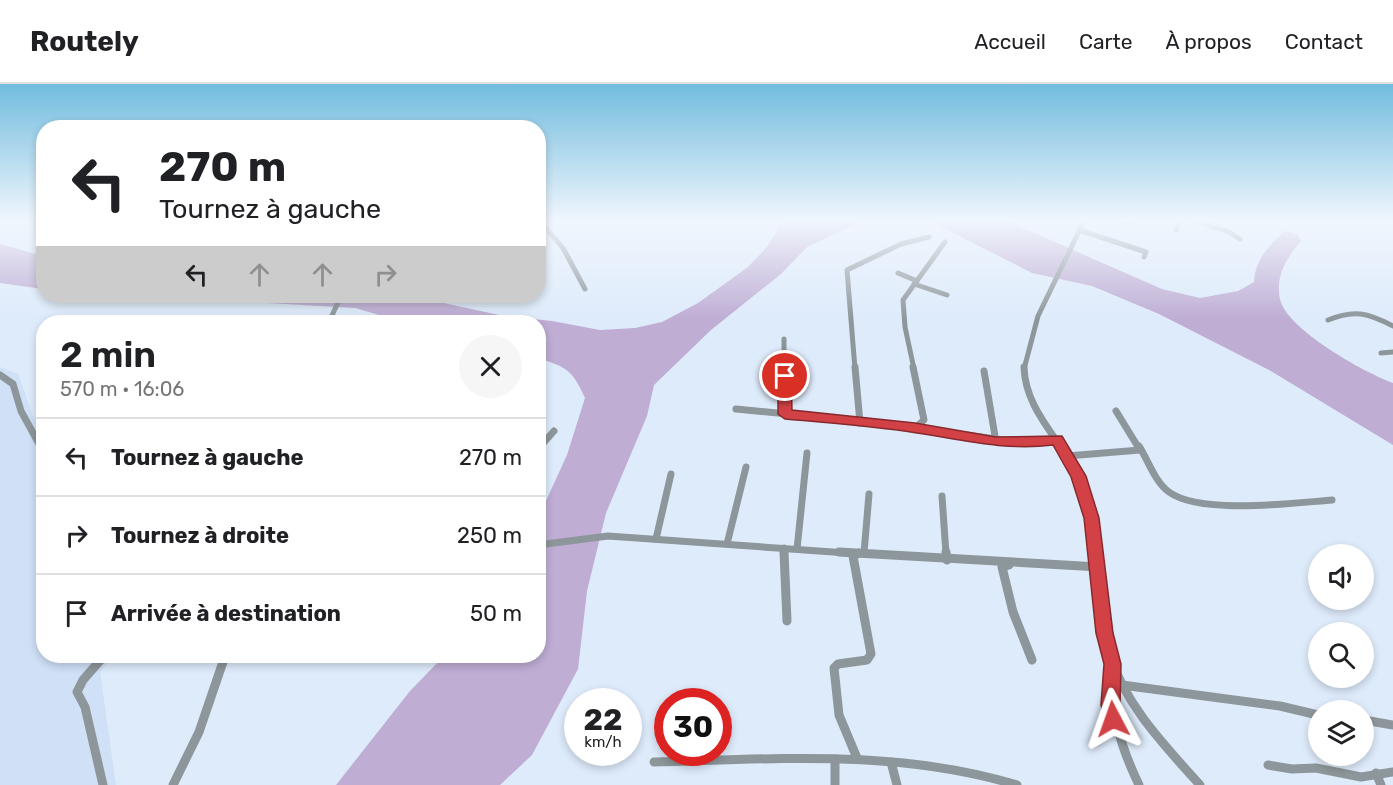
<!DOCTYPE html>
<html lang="fr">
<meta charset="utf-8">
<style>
body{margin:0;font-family:Rubik,sans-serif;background:#f6f6f6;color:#202124;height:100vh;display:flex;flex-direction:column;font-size:22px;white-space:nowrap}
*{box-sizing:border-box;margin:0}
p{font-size:20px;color:#757577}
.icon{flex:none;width:33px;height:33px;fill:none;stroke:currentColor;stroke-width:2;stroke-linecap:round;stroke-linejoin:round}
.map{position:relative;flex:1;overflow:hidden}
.drawer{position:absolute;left:36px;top:231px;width:510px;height:348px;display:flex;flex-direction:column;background:#fff;border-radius:24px;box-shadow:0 3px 9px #0003}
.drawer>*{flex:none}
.banner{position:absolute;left:36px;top:36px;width:510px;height:183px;border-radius:24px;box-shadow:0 3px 9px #0003;background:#fff;color:#202124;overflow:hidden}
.controls{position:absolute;left:1308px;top:460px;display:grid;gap:12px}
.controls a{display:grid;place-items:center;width:66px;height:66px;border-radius:50%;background:#fff;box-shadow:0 3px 9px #0003;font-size:30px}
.speed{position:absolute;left:564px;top:604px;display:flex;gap:12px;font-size:30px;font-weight:700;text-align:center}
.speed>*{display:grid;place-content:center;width:78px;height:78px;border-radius:50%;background:#fff;box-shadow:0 3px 9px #0003;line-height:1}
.speed small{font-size:15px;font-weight:400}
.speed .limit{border:9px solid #d22;background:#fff;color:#111}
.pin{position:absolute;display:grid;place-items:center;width:51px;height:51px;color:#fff;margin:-26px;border:3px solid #fff;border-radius:50%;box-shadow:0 2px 6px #0007}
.me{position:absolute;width:66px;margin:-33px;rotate:356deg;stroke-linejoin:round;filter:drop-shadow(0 0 4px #0008)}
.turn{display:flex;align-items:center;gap:21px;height:126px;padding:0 24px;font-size:27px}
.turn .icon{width:78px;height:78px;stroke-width:2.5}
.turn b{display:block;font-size:42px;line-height:51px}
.lanes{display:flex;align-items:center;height:57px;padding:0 24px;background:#0003;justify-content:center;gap:30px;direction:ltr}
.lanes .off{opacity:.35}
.round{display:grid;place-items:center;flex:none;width:63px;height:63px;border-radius:32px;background:#f6f6f6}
.head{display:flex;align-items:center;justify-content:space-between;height:102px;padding:0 24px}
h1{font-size:36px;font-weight:600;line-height:45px}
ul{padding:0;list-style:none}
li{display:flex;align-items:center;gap:18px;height:78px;padding:0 24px;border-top:2px solid #e0e0e0}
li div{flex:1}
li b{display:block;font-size:22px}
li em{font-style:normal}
header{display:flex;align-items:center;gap:36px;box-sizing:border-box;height:84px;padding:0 30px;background:#fff;border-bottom:2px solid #e0e0e0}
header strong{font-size:28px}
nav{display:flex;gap:33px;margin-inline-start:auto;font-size:21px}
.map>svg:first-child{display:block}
.built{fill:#cfe0f7}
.green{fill:#bfadd4}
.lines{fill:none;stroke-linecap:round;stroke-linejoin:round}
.minor-far2{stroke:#8d969a;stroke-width:5}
.minor-far1{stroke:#8d969a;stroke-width:7}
.minor{stroke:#8d969a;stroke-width:9}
.route{fill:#d14145;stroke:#882a2d;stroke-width:1.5}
</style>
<header>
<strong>Routely</strong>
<nav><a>Accueil</a><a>Carte</a><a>À propos</a><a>Contact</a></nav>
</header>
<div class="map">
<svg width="1393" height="701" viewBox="0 0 1393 701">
<rect width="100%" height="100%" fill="#deebfb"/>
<polygon class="built" points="0,283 18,290 33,332 43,348 44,572 112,572 100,588 116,701 0,701"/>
<g class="green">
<path d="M783 137H862L807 163 781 190 711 246 654 301 647 332 606 429 587 507 578 585 532 671 500 701H336L410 607 444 572H538L539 432 567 371 585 314C572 285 567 284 539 274L538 238H403L355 224 144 212H411L504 232 552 237 600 246 635 244 662 238 698 219 748 183 767 163Z"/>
<path d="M930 137H1007L1162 205 1200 214 1238 207 1254 198C1255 176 1269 161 1285 147L1298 150 1301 157C1287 173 1275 192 1280 215 1286 245 1365 289 1393 299V361L1269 286 1159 230 1092 202 1032 189Z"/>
<polygon points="0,160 43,172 43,205 0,199"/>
</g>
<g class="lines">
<g class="minor-far2">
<polyline points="540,137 563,164 585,205"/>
<polyline points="1125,137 1133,139"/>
<polyline points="1196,137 1229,148 1240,155"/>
<polyline points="1176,146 1179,137"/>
<polyline points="1082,147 1146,168 1144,173"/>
<polyline points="898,189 917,197"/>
<polyline points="914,200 947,211"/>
<path d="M1328 236C1354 225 1368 229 1393 242"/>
<polyline points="329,238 341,212"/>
<polyline points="784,255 784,285"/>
<polyline points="1381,269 1393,268"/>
<polyline points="855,285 847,186 901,160 929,153"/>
<polyline points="914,285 905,243 903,216 945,158"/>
<polyline points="1024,285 1038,232 1084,137"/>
</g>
<g class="minor-far1">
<polyline points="784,283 785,330"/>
<polyline points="855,283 860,339"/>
<polyline points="913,283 924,336 915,344"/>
<path d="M1024 283C1025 325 1059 354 1077 389 1089 414 1093 442 1096 470"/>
<polyline points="984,287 996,358"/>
<polyline points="0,291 13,300 21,327 44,369"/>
<polyline points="736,325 871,338 1003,356 1057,355"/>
<path d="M1139 362C1148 376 1155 398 1169 408 1200 431 1294 419 1332 416"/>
<polyline points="538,365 554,347"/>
<polyline points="1067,372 1140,366 1116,327"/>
<polyline points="942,412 946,470"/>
<polyline points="656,455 671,390"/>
<polyline points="727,460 746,383"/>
<polyline points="538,461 608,452 861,470"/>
<polyline points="784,464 784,470"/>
<polyline points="797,465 807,369"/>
<polyline points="864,469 869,410"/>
</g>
<g class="minor">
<polyline points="784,468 787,537"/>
<polyline points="839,468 1099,483"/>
<polyline points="946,468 947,476"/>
<path d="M1096 468C1099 501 1099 536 1109 569 1125 621 1164 661 1200 701"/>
<polyline points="1009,481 1002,483 1013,528 1032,576"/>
<path d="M1112 582C1111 629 1119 659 1139 701"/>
<polyline points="1122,601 1280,622 1318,631"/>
<polyline points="1364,636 1393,641"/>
<polyline points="857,674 839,631 834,584 838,580 867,576 871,570 853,472 859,469"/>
<polyline points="835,675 835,701"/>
<path d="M654 678C778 675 897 665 1017 701"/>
<polyline points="891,678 897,701"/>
<polyline points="1268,681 1292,685 1316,684 1361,693 1393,688"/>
<polyline points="1376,689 1381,701"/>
<polyline points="103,701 85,623 77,608 83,596 104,572"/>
<polyline points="173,701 199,648 225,572"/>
</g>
</g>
<linearGradient id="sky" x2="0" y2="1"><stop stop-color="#72bcde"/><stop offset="0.58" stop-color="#f0f6fd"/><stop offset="1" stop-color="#f0f6fd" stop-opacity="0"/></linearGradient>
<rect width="1393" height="236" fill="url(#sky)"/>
<path class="route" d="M785 288 791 292 792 326 915 339 996 353 1062 352 1086 392 1099 434 1113 549 1121 580 1120 621 1122 635 1120 642 1113 645 1107 642 1101 621 1104 580 1096 549 1084 434 1071 393 1053 361C1006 367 963 356 917 349 873 342 829 339 785 335L778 330V292Z"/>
</svg>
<div class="controls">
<a><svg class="icon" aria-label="sound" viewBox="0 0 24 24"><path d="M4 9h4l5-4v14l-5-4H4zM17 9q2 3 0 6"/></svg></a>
<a><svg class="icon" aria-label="search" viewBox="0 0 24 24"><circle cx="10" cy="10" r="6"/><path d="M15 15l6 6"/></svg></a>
<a><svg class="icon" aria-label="layers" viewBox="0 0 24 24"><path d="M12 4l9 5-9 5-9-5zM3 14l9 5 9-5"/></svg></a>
</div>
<div class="speed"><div>22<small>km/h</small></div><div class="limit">30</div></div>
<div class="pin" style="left:785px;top:292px;background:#d93025"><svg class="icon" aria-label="arrive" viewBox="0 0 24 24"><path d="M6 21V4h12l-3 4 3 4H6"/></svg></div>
<svg class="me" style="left:1113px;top:635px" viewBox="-20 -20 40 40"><path d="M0-17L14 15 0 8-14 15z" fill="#d14145" stroke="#fff" stroke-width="4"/></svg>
<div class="banner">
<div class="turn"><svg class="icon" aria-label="left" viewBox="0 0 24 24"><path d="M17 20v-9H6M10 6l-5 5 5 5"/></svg><div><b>270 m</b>Tournez à gauche</div></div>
<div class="lanes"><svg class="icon" aria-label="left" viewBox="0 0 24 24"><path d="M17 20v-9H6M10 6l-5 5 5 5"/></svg><svg class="icon off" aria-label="ahead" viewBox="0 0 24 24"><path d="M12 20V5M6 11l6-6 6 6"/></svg><svg class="icon off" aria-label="ahead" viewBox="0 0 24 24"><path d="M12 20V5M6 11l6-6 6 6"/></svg><svg class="icon off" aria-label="right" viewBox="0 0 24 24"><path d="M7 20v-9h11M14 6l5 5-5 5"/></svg></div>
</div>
<section class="drawer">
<div class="head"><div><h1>2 min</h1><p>570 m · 16:06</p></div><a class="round"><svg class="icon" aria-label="close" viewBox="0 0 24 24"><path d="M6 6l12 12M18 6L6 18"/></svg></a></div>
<ul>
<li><svg class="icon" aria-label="left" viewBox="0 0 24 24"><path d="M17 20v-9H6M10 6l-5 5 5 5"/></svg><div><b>Tournez à gauche</b></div><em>270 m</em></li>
<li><svg class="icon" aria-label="right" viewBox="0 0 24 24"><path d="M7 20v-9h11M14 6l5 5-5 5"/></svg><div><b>Tournez à droite</b></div><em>250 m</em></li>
<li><svg class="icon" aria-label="arrive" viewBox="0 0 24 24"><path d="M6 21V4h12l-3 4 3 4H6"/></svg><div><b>Arrivée à destination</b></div><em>50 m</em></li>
</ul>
</section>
</div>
